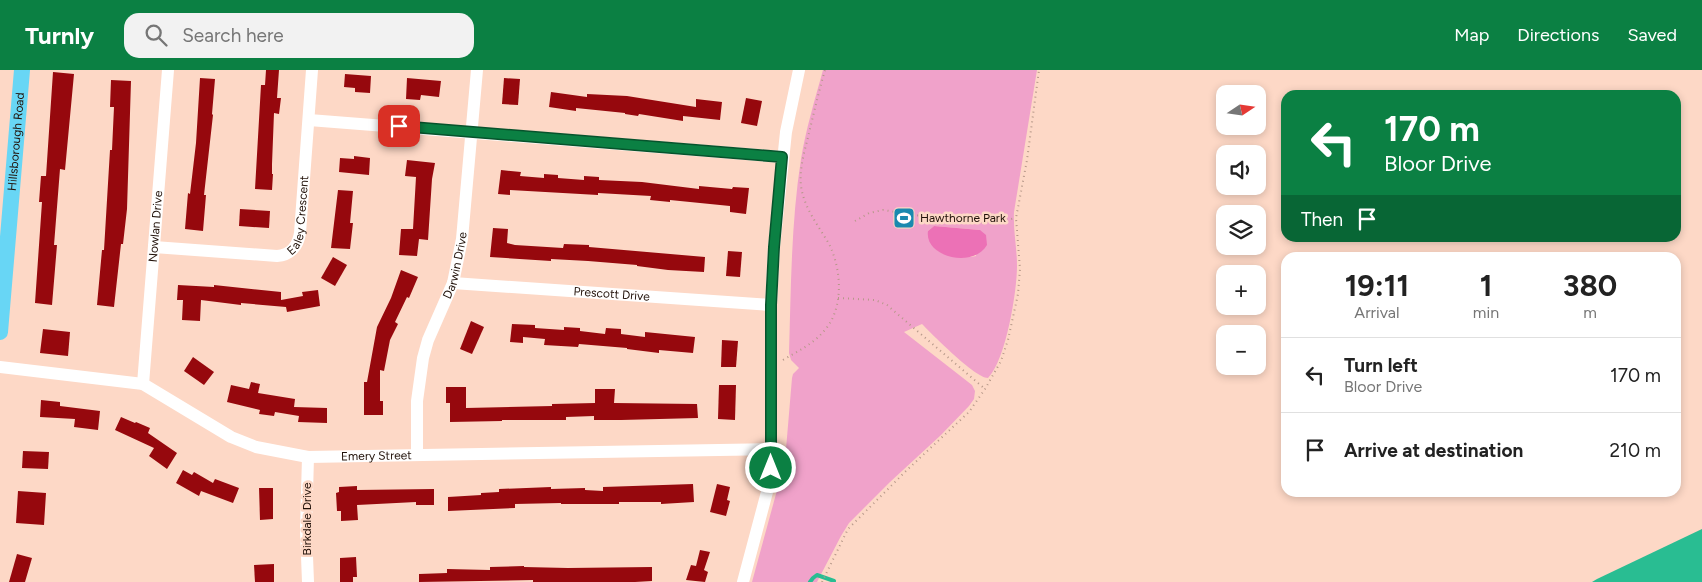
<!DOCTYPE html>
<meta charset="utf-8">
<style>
body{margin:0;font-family:Figtree,sans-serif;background:#f2f2f2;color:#222;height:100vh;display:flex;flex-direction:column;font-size:19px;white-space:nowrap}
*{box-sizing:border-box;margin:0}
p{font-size:16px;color:#767676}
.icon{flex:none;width:28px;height:28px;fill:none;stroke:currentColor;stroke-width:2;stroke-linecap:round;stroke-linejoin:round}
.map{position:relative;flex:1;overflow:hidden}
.side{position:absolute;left:1281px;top:182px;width:400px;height:245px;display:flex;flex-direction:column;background:#fff;border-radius:15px;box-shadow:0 2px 8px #0003}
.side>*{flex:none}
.top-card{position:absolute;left:1281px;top:20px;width:400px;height:152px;border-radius:15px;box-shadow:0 2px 8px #0003;background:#0b8043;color:#fff;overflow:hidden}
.needle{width:32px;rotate:77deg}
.buttons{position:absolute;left:1216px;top:15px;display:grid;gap:10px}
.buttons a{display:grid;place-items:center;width:50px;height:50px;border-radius:10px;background:#fff;box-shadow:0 2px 8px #0003;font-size:25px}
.pin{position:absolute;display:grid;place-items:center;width:42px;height:42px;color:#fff;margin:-21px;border-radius:10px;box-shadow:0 2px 8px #0006}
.me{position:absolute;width:55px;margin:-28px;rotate:0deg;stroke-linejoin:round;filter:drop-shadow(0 0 4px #0008)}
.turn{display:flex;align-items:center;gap:18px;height:105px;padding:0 20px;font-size:22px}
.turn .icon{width:65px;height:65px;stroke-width:2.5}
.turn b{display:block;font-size:35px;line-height:42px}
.then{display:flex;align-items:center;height:48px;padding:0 20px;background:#0003;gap:10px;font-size:19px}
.eta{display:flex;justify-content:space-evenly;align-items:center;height:85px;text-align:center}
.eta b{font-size:30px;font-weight:700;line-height:35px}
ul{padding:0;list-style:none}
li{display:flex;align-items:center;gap:15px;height:75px;padding:0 20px;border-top:1px solid #e0e0e0}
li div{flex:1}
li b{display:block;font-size:19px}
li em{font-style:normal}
header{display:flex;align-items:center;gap:30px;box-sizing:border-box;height:70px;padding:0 25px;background:#0b8043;color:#fff}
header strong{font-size:24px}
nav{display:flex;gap:28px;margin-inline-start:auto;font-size:18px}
.search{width:350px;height:45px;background:#f2f2f2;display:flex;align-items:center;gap:12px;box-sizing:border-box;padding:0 18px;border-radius:15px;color:#767676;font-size:19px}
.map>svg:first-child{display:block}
.green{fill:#f0a2ca;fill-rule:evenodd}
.forest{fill:#ec71b6}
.water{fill:#29bd92}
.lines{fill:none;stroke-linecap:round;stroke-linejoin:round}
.stream{stroke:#29bd92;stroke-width:4}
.building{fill:#96080d}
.path{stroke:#b69889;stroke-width:2;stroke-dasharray:1 4;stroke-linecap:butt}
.minor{stroke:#fff;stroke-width:12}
.major{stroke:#68d6f5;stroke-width:16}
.route-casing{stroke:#07532c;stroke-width:12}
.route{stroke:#0b8043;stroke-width:9}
.labels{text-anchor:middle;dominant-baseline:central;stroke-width:5;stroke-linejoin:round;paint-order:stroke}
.street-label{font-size:12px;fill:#211109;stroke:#fdd8c6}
.poi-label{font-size:12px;fill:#211109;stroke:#fdd8c6;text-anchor:start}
</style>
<header>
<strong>Turnly</strong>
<div class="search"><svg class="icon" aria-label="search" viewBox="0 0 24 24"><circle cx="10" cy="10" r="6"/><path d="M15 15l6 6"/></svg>Search here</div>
<nav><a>Map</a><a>Directions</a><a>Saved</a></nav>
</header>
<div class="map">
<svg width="1702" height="512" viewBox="0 0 1702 512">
<rect width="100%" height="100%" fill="#fdd8c6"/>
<path class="green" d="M823 0H1037L1014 142C1013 160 1017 178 1017 196 1017 222 1006 290 988 308 975 308 932 264 922 254L904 262 972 315 975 321 974 329 969 336 941 365 890 412 849 453 841 466 817 512H752L785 391 792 308 793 304 799 298 791 290 789 283C791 219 791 153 801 89 806 59 815 29 823 0ZM934 156 980 160 976 186C963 189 938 187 931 173 929 170 929 165 928 161Z"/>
<path class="forest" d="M934 156 980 160 986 165 987 175C973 199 924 187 928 161Z"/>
<polygon class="water" points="1702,459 1702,512 1592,512 1597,509"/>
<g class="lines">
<polyline class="stream" points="810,512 813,508 817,505 834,511"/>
</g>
<g class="building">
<polygon points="266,0 279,0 277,28 281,28 279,44 274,43 272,94 272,104 273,104 272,120 255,119 261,15 265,15"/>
<polygon points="53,2 74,4 65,100 60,99 54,175 57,175 52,235 35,233 42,132 39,132 41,106 46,106"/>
<polygon points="345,4 371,6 370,23 355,22 355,18 344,17"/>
<polygon points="200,8 215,9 212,44 213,45 204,125 206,125 203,161 185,159 188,123 190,124 196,73"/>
<polygon points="407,8 441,11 439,27 421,25 420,30 406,29"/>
<polygon points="504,8 520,9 518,35 502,34"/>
<polygon points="111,10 131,11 127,139 123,174 121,174 114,237 97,235 102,180 104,180 110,80 112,80 114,37 110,37"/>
<polygon points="551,22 587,27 587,24 627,26 696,37 696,29 722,32 720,50 683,46 683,51 639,44 638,46 625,44 625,43 576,38 576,41 549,37"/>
<polygon points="746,28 762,31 757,56 741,53"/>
<polygon points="354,86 370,88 369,105 339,102 340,88 354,89"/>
<polygon points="407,90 435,93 432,109 428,170 419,169 417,186 399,185 401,159 413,159 416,107 405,106"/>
<polygon points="501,100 521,102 520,106 544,108 544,104 558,105 558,108 584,110 584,106 599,107 599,110 642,112 699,119 699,116 732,119 733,117 749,118 746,144 730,142 730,136 670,130 670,132 650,130 651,126 598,123 598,125 510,120 510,125 498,124"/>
<polygon points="338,120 353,121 350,153 353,153 350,179 331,178"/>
<polygon points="240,139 270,141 269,158 239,156"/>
<polygon points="493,158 508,159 507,173 515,175 563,178 564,174 589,175 589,177 705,187 704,202 668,200 637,196 637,195 588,191 551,189 551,191 490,187"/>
<polygon points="728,181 742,182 740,207 726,206"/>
<polygon points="333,187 347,195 335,216 321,208"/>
<polygon points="401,200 418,207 409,228 407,227 395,252 398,254 390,270 384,301 380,300 380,331 383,331 383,345 364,345 364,312 367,312 377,257 391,228"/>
<polygon points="178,215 214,217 214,215 281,222 281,230 303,226 302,222 318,220 320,236 287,242 286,237 241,233 241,235 201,230 200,251 182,250 183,230 177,230"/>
<polygon points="471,251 484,257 472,284 460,279"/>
<polygon points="512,254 535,255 535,258 564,260 564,257 580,258 580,261 605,264 606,258 621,259 621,264 645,267 645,262 695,267 693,283 659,280 659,283 627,279 627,278 579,274 578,277 544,275 545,269 523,267 523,273 510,272"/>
<polygon points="43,259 70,262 68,286 40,283"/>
<polygon points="722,270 738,271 736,297 721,297"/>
<polygon points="193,287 214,302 204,315 184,301"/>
<polygon points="251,312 260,314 258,323 295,329 294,337 327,338 327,353 298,352 299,346 275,342 274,346 259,344 260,340 227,332 231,315 249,319"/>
<polygon points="719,315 736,315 735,350 718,349"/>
<polygon points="446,317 466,317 466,338 552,336 552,334 595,333 595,319 615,319 614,333 697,334 698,348 621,350 594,350 594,346 566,347 566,350 502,350 502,351 450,352 450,333 446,333"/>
<polygon points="41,330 60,332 60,336 100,341 98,360 74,357 75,349 40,347"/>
<polygon points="121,347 135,353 136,352 150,358 148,363 177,383 167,399 149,386 154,378 115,360"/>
<polygon points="23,381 49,382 48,399 22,398"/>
<polygon points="183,400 192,405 194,402 213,413 215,409 239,418 233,433 201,421 199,426 176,413"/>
<polygon points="693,414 694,432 661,434 661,432 619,432 619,434 561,434 561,433 515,434 515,438 448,441 448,427 481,425 481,423 499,422 499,419 551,417 551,419 585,418 585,420 603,421 603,417"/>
<polygon points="717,414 730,417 727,430 730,431 726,446 710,442"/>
<polygon points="357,416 357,420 434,419 434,435 416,435 416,432 357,435 358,450 341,451 341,441 337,441 336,423 339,422 339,417"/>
<polygon points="259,418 273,418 273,449 260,450"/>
<polygon points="18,421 46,423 44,455 16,453"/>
<polygon points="700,480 710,482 704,500 708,502 705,512 686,510 691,495 696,496"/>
<polygon points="17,484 32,488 25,512 9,512"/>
<polygon points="356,487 357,507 353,507 353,512 340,512 340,488"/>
<polygon points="274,494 274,512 255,512 254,495"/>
<polygon points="524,496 524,497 568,498 652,497 652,511 635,512 533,512 533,510 419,512 419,504 447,503 447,499 490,500 490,497"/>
</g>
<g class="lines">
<g class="path">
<polyline points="855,151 869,143 883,140 967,153 996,152 1016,148"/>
<polyline points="838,228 875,230 887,235 985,319"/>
<path d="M783 290C798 281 813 274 824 261 844 239 842 200 829 174 818 155 804 138 801 116 799 98 805 80 809 63 814 42 819 21 825 0"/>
<polyline points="822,512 848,459 907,400 969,342 985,319 1001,291 1008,270 1018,224 1020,199 1016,148 1027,90 1039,0"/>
</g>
<g class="minor">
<polyline points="309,50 782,87"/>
<path id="s1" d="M154 177 277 186C291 185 298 176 300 163L312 0"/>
<path id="s2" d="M453 213 771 235"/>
<path id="s3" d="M0 297 143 314 231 367 256 377 308 387 772 379"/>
<path id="s4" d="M143 314 168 0"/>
<path id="s5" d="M417 385V331L423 288 428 270 453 213 462 169 477 0"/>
<polyline points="308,387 306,460 308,512"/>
<polyline points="743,512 771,407 771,235 774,177 786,62 799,0"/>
</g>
<path class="major" id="s6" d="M0 262 22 0"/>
</g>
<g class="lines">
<g class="route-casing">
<polyline id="route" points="399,56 782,87 774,177 771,235 771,398"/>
</g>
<use href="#route" class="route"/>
</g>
<defs>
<g id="stadium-square" transform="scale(1.125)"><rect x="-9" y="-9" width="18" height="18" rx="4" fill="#1a89af" stroke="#fdd8c6"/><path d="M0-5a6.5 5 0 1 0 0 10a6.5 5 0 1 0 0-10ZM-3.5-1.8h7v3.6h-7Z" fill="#fff"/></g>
</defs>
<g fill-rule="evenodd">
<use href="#stadium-square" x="904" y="148"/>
</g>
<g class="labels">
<g class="street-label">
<text stroke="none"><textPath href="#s6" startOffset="191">Hillsborough Road</textPath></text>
<text stroke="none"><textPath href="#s1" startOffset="176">Ealey Crescent</textPath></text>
<text stroke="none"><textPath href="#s4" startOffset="158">Nowlan Drive</textPath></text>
<text stroke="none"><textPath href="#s5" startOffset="196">Darwin Drive</textPath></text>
<text stroke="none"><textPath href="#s2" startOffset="159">Prescott Drive</textPath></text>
<text stroke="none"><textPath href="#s3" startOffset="395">Emery Street</textPath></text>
<text transform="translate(307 449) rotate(-90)">Birkdale Drive</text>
</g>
<g class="poi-label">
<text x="920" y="148">Hawthorne Park</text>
</g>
</g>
</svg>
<div class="buttons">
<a><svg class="needle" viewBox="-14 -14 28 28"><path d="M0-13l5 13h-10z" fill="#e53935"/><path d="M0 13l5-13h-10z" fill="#767676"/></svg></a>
<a><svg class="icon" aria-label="sound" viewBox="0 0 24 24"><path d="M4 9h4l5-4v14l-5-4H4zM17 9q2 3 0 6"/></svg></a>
<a><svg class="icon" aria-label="layers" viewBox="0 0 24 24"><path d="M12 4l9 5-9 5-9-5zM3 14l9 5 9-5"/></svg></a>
<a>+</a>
<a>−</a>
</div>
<div class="pin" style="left:399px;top:56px;background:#d93025"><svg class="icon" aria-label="arrive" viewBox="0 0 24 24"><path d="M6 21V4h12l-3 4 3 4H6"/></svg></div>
<svg class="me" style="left:771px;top:398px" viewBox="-20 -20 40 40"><circle r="17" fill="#0b8043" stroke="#fff" stroke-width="3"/><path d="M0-11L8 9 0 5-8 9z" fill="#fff"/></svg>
<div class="top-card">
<div class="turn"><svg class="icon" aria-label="left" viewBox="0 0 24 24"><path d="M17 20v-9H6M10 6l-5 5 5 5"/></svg><div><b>170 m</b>Bloor Drive</div></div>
<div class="then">Then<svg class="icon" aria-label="arrive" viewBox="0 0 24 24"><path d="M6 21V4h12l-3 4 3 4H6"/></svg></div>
</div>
<section class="side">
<div class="eta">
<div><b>19:11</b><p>Arrival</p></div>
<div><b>1</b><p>min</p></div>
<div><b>380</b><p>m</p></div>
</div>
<ul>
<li><svg class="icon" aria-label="left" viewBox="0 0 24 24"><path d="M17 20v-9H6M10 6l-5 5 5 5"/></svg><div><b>Turn left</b><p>Bloor Drive</p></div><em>170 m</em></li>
<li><svg class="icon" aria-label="arrive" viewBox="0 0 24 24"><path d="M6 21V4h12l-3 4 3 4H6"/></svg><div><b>Arrive at destination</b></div><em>210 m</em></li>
</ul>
</section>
</div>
